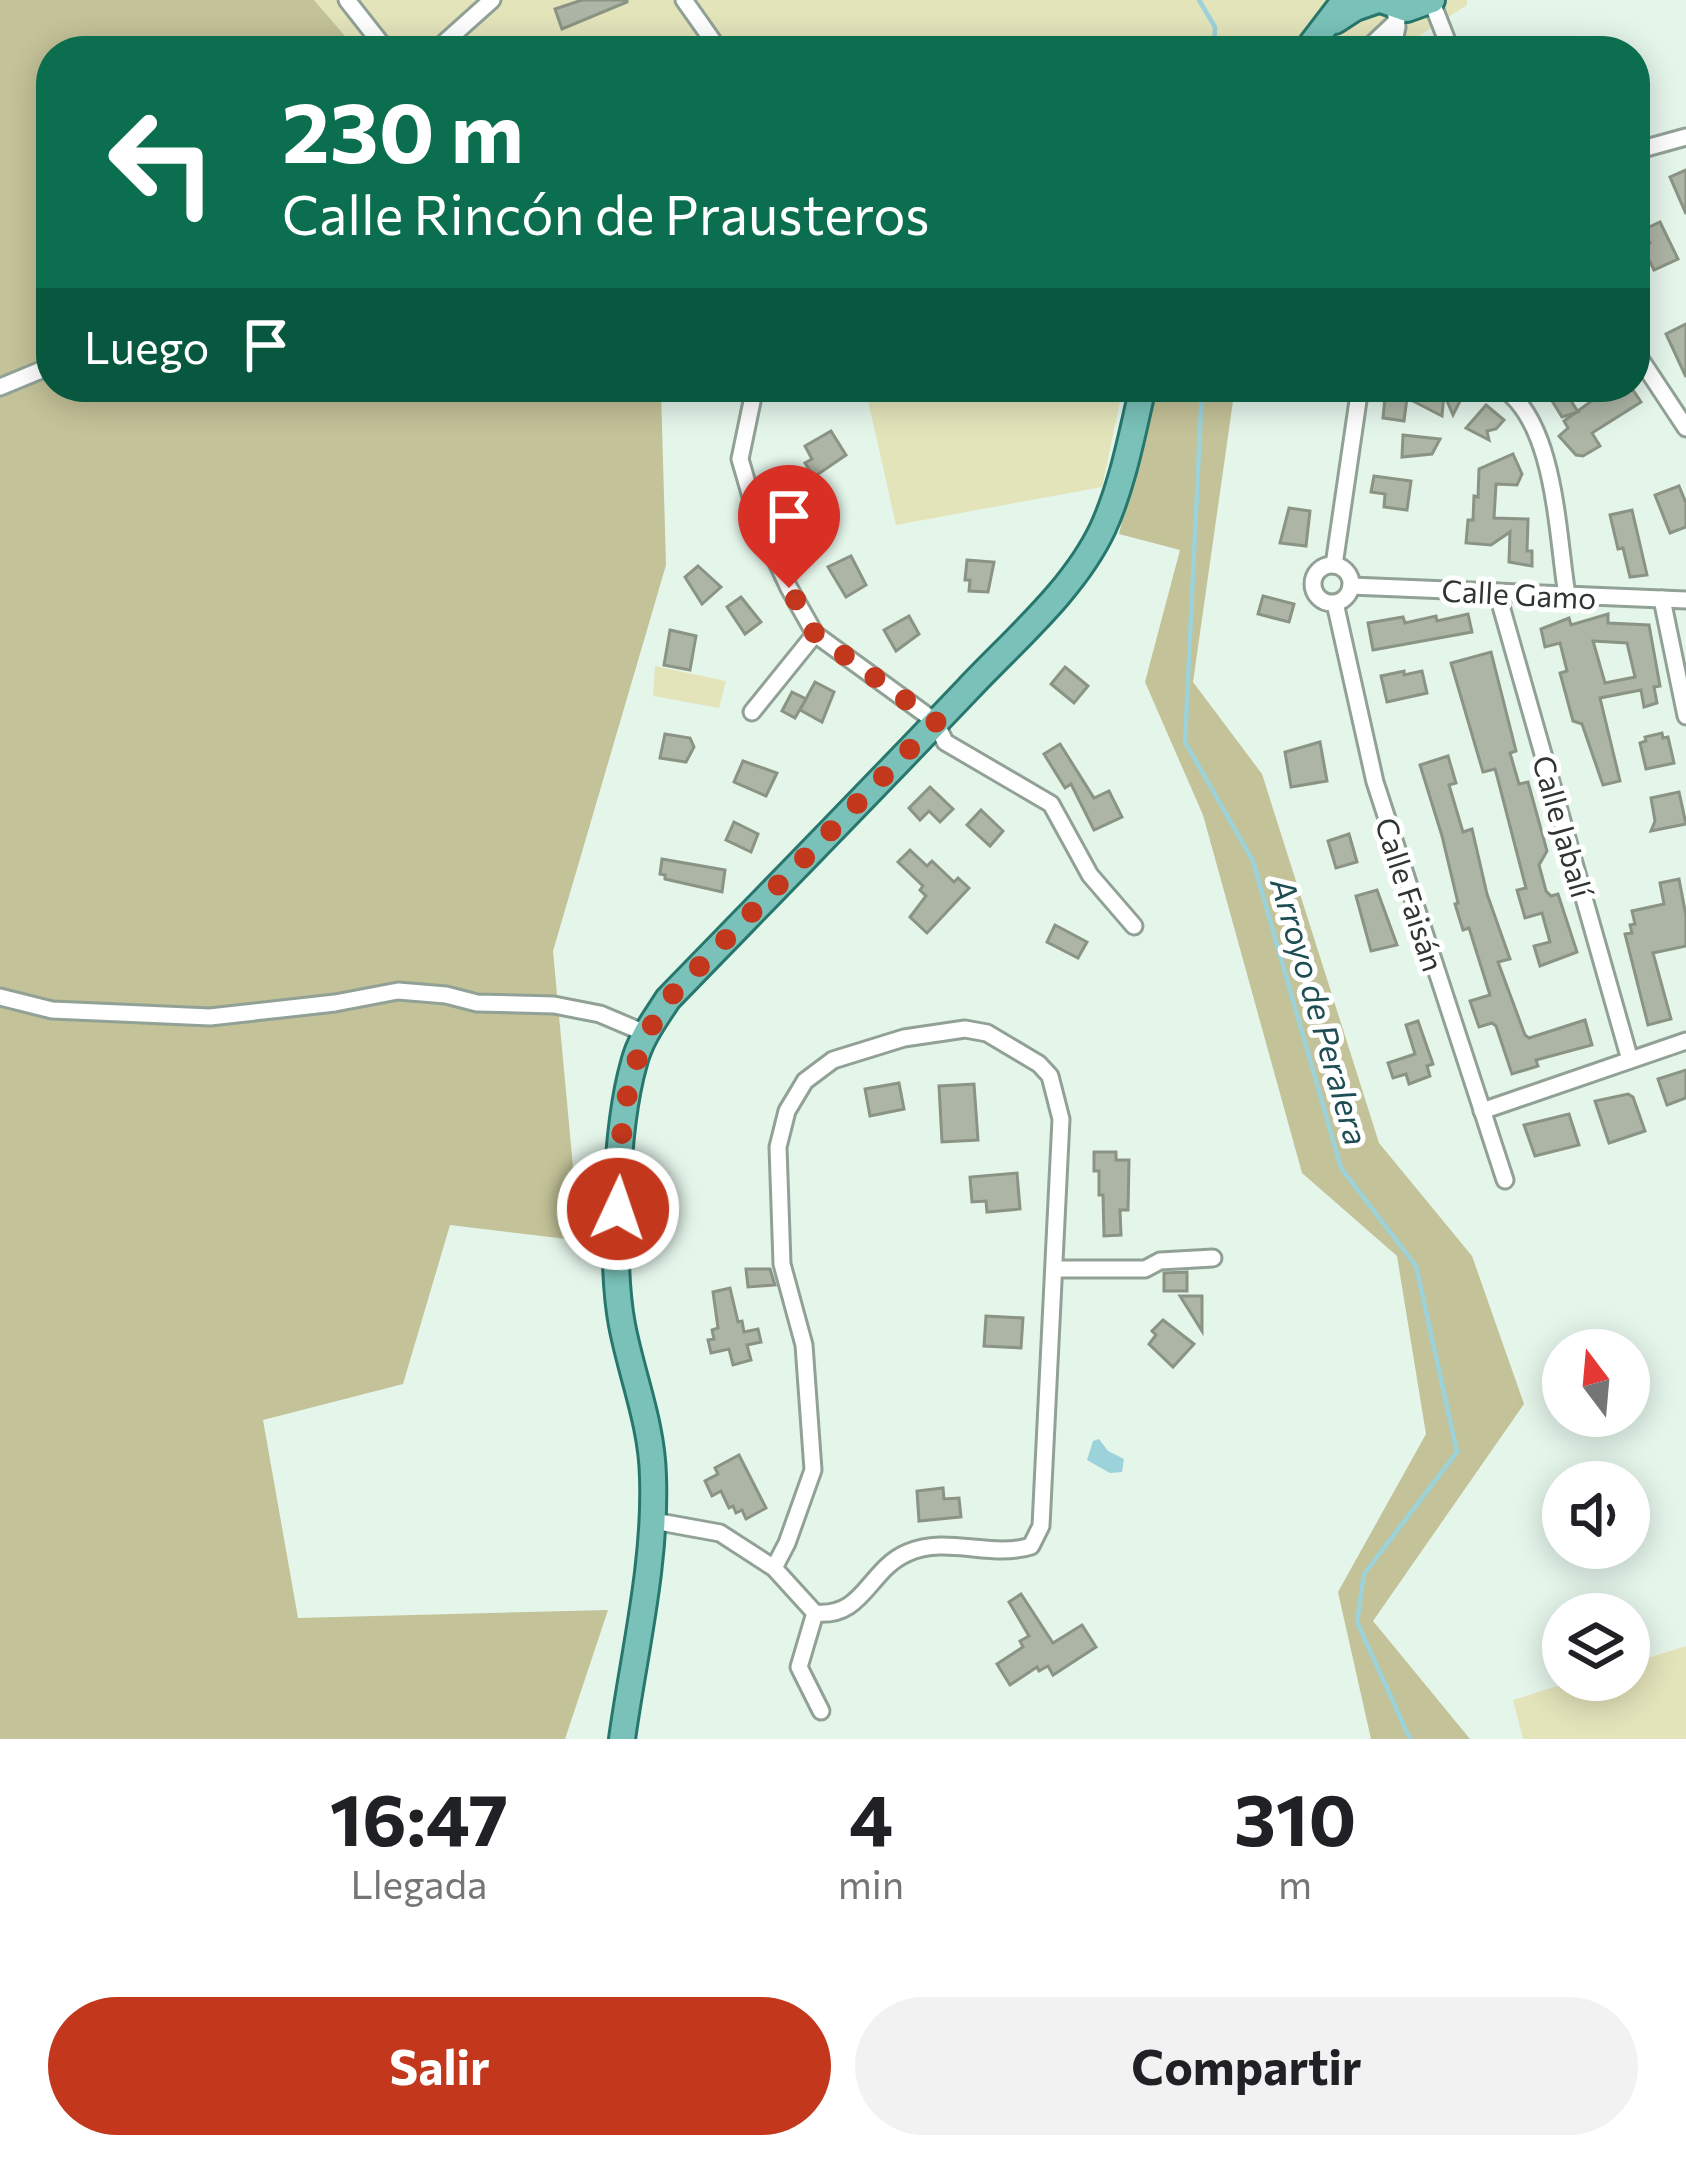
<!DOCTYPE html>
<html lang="es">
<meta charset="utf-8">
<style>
body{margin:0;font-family:Commissioner,sans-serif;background:#f2f2f2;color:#202124;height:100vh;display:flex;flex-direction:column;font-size:45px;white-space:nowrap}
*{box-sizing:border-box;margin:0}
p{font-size:39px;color:#757577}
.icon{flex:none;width:66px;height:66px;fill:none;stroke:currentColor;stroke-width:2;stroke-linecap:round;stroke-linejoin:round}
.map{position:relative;height:1739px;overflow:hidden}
.side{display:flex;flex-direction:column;background:#fff;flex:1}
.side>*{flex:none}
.banner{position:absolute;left:36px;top:36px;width:1614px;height:366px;border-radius:48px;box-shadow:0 6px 30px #0003;background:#0b6e4f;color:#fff;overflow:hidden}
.needle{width:78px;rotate:344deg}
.controls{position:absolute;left:1542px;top:1329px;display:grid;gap:24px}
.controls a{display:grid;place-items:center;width:108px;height:108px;border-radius:50%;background:#fff;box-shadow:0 6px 30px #0003;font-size:60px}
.pin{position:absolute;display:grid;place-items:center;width:102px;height:102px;color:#fff;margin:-123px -51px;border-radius:50% 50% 50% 0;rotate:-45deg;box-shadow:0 0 12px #0007}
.pin .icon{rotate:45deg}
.me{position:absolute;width:132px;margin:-66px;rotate:3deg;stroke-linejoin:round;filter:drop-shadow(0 0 9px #0008)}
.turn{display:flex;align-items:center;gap:42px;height:252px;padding:0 48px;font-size:54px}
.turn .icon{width:156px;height:156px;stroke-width:2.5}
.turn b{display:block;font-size:84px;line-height:102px}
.then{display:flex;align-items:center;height:114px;padding:0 48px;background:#0003;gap:24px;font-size:45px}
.eta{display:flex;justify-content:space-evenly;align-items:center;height:204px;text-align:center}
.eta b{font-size:72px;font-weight:700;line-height:84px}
.primary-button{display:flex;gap:24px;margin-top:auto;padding:24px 48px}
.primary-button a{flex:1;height:138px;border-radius:72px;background:#c3381d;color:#fff;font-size:48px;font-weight:700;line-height:138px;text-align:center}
.primary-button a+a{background:#f2f2f2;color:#202124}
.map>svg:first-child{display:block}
.green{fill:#e4e4bb}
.forest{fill:#c3c298}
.water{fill:#9cd2da}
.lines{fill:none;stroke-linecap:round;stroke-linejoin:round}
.stream{stroke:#9cd2da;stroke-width:4.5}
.building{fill:#adb5a6;stroke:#8a9384;stroke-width:3;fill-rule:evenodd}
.street-casing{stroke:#91a196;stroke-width:21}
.primary-casing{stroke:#27776c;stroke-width:30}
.street{stroke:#fff;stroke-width:15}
.primary{stroke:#7ac2b9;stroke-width:24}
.route{stroke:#c3381d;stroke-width:21;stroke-dasharray:0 37.8}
.labels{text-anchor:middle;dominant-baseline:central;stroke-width:10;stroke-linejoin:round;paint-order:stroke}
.street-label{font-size:30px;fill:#2f3531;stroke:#fff}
.water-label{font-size:33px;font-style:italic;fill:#1e4e54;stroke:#fff}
</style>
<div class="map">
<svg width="1686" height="1739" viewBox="0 0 1686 1739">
<rect width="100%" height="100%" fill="#e4f5ea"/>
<g class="green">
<polygon points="314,0 1467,0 1467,5 1396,51 358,51"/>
<polygon points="865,387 1123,387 1102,487 896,525"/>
<polygon points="655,666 726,681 719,708 653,696"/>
<polygon points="1686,1646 1686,1739 1523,1739 1513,1700 1577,1680 1629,1680 1629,1664"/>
</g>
<g class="forest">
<polygon points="0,0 314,0 358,51 51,51 51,387 658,387 661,391 666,565 553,951 574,1178 592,1242 450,1225 403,1384 263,1420 298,1618 608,1610 565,1739 0,1739"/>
<polygon points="1154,387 1235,387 1193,682 1262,774 1379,1143 1472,1256 1524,1404 1373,1621 1470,1739 1371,1739 1338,1592 1426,1434 1397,1256 1302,1173 1203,815 1145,682 1180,550 1119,534"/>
</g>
<polygon class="water" points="1099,1439 1108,1451 1124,1459 1122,1472 1110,1473 1087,1460 1093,1441"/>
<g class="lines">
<g class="stream">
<polyline points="1199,0 1215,27 1214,51"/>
<polyline points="1202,387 1185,742 1253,861 1341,1168 1416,1266 1457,1452 1364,1574 1357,1622 1410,1739"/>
</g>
</g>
<g class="building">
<polygon points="582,0 627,0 627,2 562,29 555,9"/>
<polygon points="1686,170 1686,214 1670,177"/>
<polygon points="1660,222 1678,259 1654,270 1650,262 1645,264 1635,251 1650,243 1643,230"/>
<polygon points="1686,324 1686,377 1666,334"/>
<polygon points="1386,387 1454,387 1464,393 1453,415 1444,394 1442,416 1407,398 1404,421 1383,418"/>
<polygon points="1611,387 1631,387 1641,402 1592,433 1600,446 1583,456 1576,455 1559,436 1568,428 1564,421"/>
<polygon points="1563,388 1578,412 1562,417 1549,396"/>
<polygon points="1486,405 1504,420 1496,429 1487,431 1489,440 1466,428"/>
<polygon points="831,431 846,455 814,477 805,463 812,459 805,446"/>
<polygon points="1403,435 1440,439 1432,454 1402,457"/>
<polygon points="1513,454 1522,474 1517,485 1496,484 1494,518 1528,519 1527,551 1532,551 1532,566 1509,562 1510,532 1491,545 1466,543 1468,520 1473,520 1474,496 1478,497 1479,469"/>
<polygon points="1374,476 1411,481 1407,510 1384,507 1385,494 1371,492"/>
<polygon points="1679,486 1686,503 1686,527 1670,533 1655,495"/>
<polygon points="822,493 834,527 814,537 799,500"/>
<polygon points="1289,508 1310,511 1306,546 1280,543"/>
<polygon points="1632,510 1647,575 1630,577 1623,548 1618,549 1610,515"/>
<polygon points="851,556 866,585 846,597 828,567"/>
<polygon points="967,560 994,562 988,592 969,591 970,580 965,580"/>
<polygon points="698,566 721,587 702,604 685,577"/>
<polygon points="1263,596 1294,604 1289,622 1258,614"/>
<polygon points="741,597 761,622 745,634 727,607"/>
<polygon points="1468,614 1472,632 1373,650 1368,623 1403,617 1405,623 1436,616 1437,621"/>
<path d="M1608 614V623L1649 625 1660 686 1654 687 1657 703 1644 707 1641 690 1600 698 1620 781 1603 785 1582 724 1573 721 1560 673 1567 671 1560 643 1545 647 1541 629 1569 618 1571 625ZM1593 641 1627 643 1635 677 1605 683Z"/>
<polygon points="909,616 919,634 896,651 884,630"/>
<polygon points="670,630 696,636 690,670 664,665"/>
<polygon points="1491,652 1516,751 1510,753 1519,784 1528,782 1547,851 1539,865 1546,891 1551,896 1558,894 1577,952 1540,966 1534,946 1550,942 1542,913 1525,918 1517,890 1526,888 1497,776 1495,769 1483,772 1451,663"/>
<polygon points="1065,667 1088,686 1074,703 1051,684"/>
<polygon points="1404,671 1404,675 1422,671 1427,693 1387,702 1381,676"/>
<polygon points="815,682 834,692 822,722 800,710"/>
<polygon points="792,692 806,699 795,718 782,711"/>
<polygon points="1662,733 1663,738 1668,737 1674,763 1646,769 1640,743 1646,741 1645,737"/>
<polygon points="665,734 690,738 694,747 686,762 660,758"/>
<polygon points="1320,742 1327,781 1291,787 1285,752"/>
<polygon points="1060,744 1094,798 1109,791 1122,817 1094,830 1071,784 1065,788 1044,754"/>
<polygon points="1448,756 1456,783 1449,785 1463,832 1472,829 1487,894 1510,959 1498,962 1525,1035 1529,1038 1585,1020 1592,1045 1536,1060 1538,1066 1512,1074 1496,1026 1492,1023 1479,1027 1470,1001 1490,995 1469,928 1463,930 1455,904 1458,903 1442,836 1420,765"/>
<polygon points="743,761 777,773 766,796 734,782"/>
<polygon points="930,787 953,809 940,822 929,811 920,820 909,808"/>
<polygon points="1679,792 1686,824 1651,831 1655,821 1651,798"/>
<polygon points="981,810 1003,831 990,846 967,825"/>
<polygon points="734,822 758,834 751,852 726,840"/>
<polygon points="1349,834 1357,862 1336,868 1328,841"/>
<polygon points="910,850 927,866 932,861 954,882 958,878 969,888 927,933 910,917 926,896 920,890 923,886 898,862"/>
<polygon points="662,859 725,870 722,892 665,879 665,875 660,874"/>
<polygon points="1679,879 1686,916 1686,946 1653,953 1671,1019 1648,1025 1625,934 1632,933 1630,925 1635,924 1632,911 1664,904 1660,883"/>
<polygon points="1377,890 1397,945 1371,951 1356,896"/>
<polygon points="1055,925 1087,942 1078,958 1047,942"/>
<polygon points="1418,1021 1433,1064 1427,1066 1430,1076 1409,1084 1406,1074 1393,1078 1388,1063 1415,1054 1406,1025"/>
<polygon points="1686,1070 1686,1098 1667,1105 1658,1079"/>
<polygon points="899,1083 904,1109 870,1116 865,1089"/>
<polygon points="974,1084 978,1140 942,1142 939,1086"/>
<polygon points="1628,1094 1633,1097 1645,1131 1609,1143 1595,1101"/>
<polygon points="1569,1114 1579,1145 1535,1156 1524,1125"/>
<polygon points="1094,1152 1116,1152 1116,1160 1129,1160 1128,1210 1120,1210 1121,1235 1104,1236 1103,1195 1099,1195 1099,1171 1094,1171"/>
<polygon points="1017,1173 1020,1209 987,1212 986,1201 972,1202 970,1177"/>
<polygon points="746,1269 770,1269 775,1285 748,1287"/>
<polygon points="1187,1272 1187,1291 1164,1291 1164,1273"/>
<polygon points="730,1288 738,1322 742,1321 744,1332 758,1329 761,1342 747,1345 751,1360 733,1365 729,1349 711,1353 708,1340 714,1339 712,1330 718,1328 713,1292"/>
<polygon points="1180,1296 1202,1296 1202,1331"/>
<polygon points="986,1316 1023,1318 1021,1348 984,1346"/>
<polygon points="1163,1320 1194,1344 1173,1367 1149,1344 1156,1335 1152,1331"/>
<polygon points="739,1455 766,1508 746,1519 742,1510 736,1513 733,1506 729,1508 721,1491 712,1496 705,1481 718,1474 715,1468"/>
<polygon points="943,1488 944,1499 959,1498 961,1517 919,1521 917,1491"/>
<polygon points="1021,1594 1053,1643 1082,1625 1096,1647 1053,1675 1048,1666 1039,1671 1037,1667 1010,1685 997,1664 1023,1647 1020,1641 1029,1636 1009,1602"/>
</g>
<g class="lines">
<g class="street-casing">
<g id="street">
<polyline points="347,0 387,51"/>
<polyline points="684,0 720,51"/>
<polyline points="1431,0 1451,51"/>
<polyline points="435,51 492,0"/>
<polyline points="1365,51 1397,21"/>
<polyline points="1392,51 1397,27 1395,7"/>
<polyline points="1635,151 1686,137"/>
<polyline points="1635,351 1686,428"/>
<polyline points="0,387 51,366"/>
<polyline points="755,387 740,459 759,524 789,588 815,634 936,722 945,742 1051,804 1090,875 1134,926"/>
<path d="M1501 387C1556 421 1557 536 1567 595"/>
<circle cx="1332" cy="584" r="19"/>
<polyline points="1334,565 1360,387"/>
<polyline points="1351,586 1686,600"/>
<polyline points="1497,592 1630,1060"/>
<polyline points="1662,599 1686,716"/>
<polyline points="1335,603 1375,782 1505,1180"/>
<polyline points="752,712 815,634"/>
<polyline points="0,997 52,1010 210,1017 335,1003 398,991 446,995 477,1003 554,1005 600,1014 645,1033"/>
<polyline points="1482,1111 1686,1041"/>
<polyline points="1057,1269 1145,1269 1160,1261 1213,1258"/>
<path d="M654 1521 720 1533 774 1568 815 1613C864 1618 868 1570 907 1553 947 1535 991 1559 1031 1546L1041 1526 1061 1119 1050 1076 1039 1064 987 1033 965 1029 904 1038 833 1060 805 1081 787 1111 778 1147 782 1264 804 1345 813 1470 787 1543 774 1568"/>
<polyline points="815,1613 799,1667 821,1711"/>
</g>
</g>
<g class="primary-casing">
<g id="primary">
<polyline points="1381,0 1407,9 1432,0"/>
<polyline points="1335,21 1355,8 1378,0"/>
<polyline points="1306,51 1345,0"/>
<path d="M622 1739C634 1653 656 1564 653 1477 652 1424 632 1377 622 1325 610 1261 616 1126 634 1063 640 1039 655 1019 668 999 768 896 869 793 968 689 1014 640 1074 590 1103 528 1123 484 1132 434 1143 387"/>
</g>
</g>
<use href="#street" class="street"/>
<use href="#primary" class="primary"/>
</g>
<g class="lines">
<path class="route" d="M618 1209C621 1127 621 1069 668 999L936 722 815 634 789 588"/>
</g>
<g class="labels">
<g class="street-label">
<text transform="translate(1519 593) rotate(3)">Calle Gamo</text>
<text transform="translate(1564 826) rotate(74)">Calle Jabalí</text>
<text transform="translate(1411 894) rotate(72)">Calle Faisán</text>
</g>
<g class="water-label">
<text transform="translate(1321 1011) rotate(74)">Arroyo de Peralera</text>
</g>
</g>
</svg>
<div class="controls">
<a><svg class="needle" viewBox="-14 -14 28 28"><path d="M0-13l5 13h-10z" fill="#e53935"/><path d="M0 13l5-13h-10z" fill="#757577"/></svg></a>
<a><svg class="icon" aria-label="sound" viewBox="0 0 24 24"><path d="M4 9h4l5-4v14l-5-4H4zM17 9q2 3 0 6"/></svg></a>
<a><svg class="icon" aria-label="layers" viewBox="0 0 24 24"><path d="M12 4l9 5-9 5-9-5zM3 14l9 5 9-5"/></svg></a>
</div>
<div class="pin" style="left:789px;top:588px;background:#d93025"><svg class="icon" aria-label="arrive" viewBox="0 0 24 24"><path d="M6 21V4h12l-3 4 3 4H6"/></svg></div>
<svg class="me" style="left:618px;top:1209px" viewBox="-20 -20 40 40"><circle r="17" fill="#c3381d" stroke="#fff" stroke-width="3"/><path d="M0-11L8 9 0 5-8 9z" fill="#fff"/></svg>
<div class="banner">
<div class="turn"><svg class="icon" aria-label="left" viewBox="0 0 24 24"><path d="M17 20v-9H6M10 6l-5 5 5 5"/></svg><div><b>230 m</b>Calle Rincón de Prausteros</div></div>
<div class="then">Luego<svg class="icon" aria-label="arrive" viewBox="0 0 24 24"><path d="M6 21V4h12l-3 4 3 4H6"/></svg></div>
</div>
</div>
<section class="side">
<div class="eta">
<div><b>16:47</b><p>Llegada</p></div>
<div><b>4</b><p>min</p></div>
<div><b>310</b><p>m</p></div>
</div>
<div class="primary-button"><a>Salir</a><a>Compartir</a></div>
</section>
